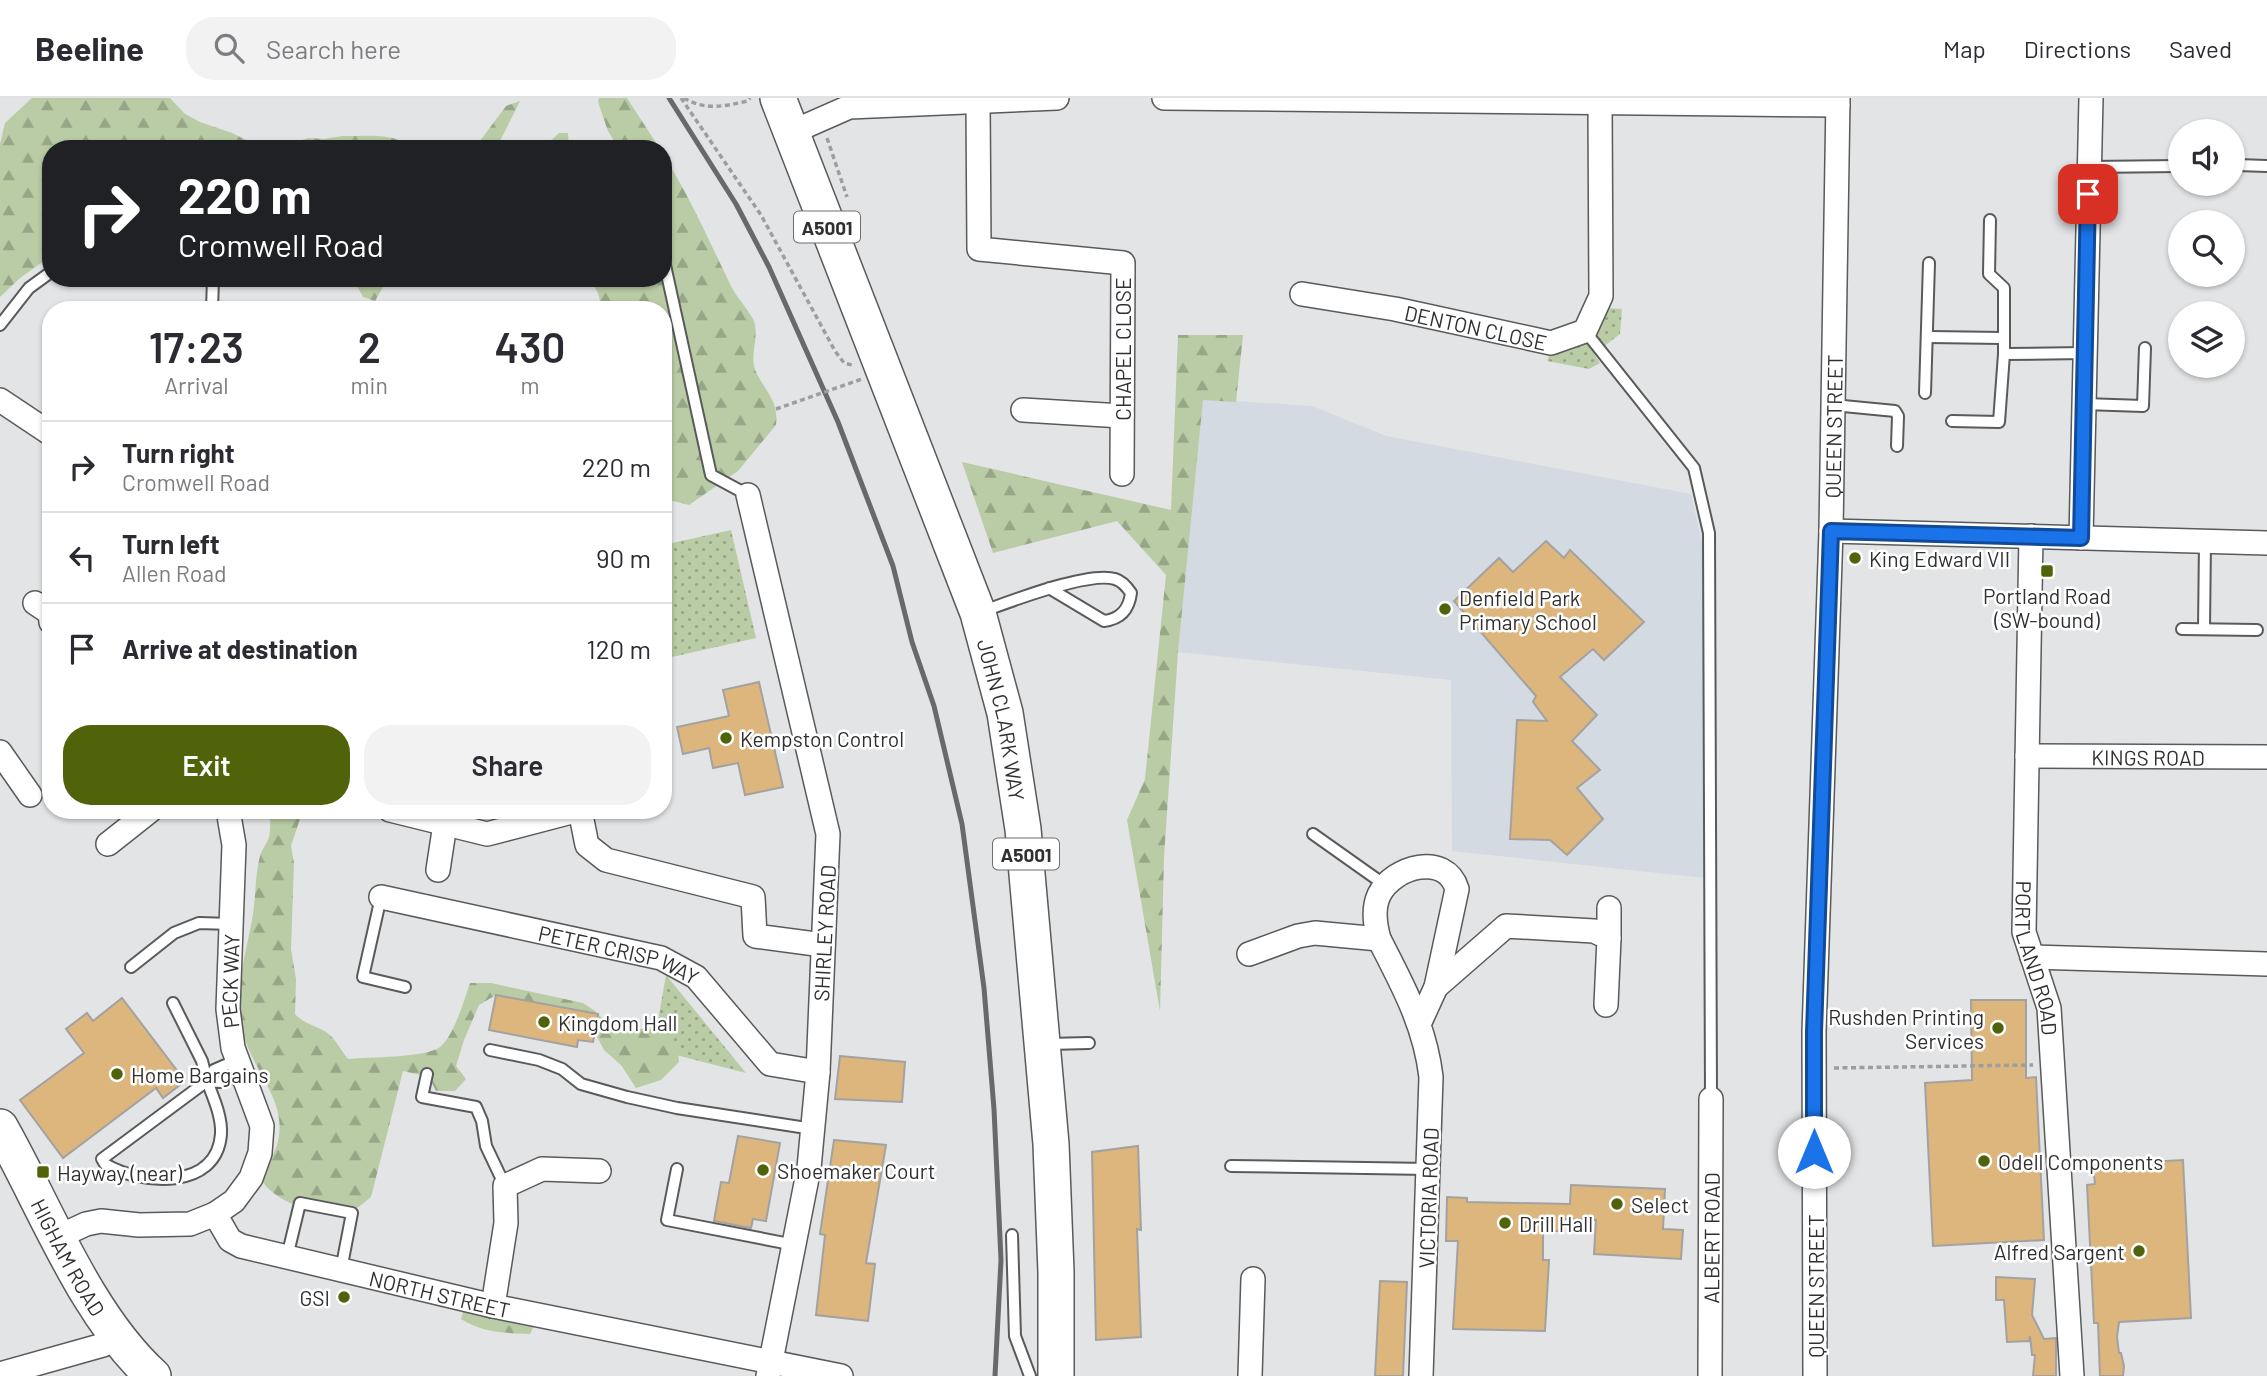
<!DOCTYPE html>
<style>
body{margin:0;font-family:Barlow,sans-serif;background:#f2f2f3;color:#2b2b33;height:100vh;display:flex;flex-direction:column;font-size:26px;white-space:nowrap}
*{box-sizing:border-box;margin:0}
p{font-size:23px;color:#7c7c81}
.icon{flex:none;width:38px;height:38px;fill:none;stroke:currentColor;stroke-width:2;stroke-linecap:round;stroke-linejoin:round}
.map{position:relative;flex:1;overflow:hidden}
.sheet{position:absolute;left:42px;top:203px;width:630px;height:518px;display:flex;flex-direction:column;background:#fff;border-radius:28px;box-shadow:0 2px 5px #0004}
.sheet>*{flex:none}
.hud{position:absolute;left:42px;top:42px;width:630px;height:147px;border-radius:28px;box-shadow:0 2px 5px #0004;background:#202124;color:#fff;overflow:hidden}
.controls{position:absolute;left:2168px;top:21px;display:grid;gap:14px}
.controls a{display:grid;place-items:center;width:77px;height:77px;border-radius:50%;background:#fff;box-shadow:0 2px 5px #0004;font-size:35px}
.pin{position:absolute;display:grid;place-items:center;width:60px;height:60px;color:#fff;margin:-30px;border-radius:14px;box-shadow:0 4px 10px #0006}
.me{position:absolute;width:77px;margin:-38px;rotate:0deg;stroke-linejoin:round;filter:drop-shadow(0 0 5px #0008)}
.turn{display:flex;align-items:center;gap:24px;height:147px;padding:0 21px;font-size:32px}
.turn .icon{width:91px;height:91px;stroke-width:2.5}
.turn b{display:block;font-size:49px;line-height:60px}
.eta{display:flex;justify-content:space-evenly;align-items:center;height:119px;text-align:center}
.eta b{font-size:42px;font-weight:600;line-height:49px}
.action{display:flex;gap:14px;margin-top:auto;padding:14px 21px}
.action a{flex:1;height:80px;border-radius:28px;background:#50630b;color:#fff;font-size:28px;font-weight:600;line-height:80px;text-align:center}
.action a+a{background:#f2f2f3;color:#2b2b33}
ul{padding:0;list-style:none}
li{display:flex;align-items:center;gap:21px;height:91px;padding:0 21px;border-top:2px solid #e1e1e2}
li div{flex:1}
li b{display:block;font-size:26px}
li em{font-style:normal}
header{display:flex;align-items:center;gap:42px;box-sizing:border-box;height:98px;padding:0 35px;background:#fff;border-bottom:2px solid #e1e1e2}
header strong{font-size:33px}
nav{display:flex;gap:38px;margin-inline-start:auto;font-size:24px}
.search{width:490px;height:63px;background:#f2f2f3;display:flex;align-items:center;gap:18px;box-sizing:border-box;padding:0 24px;border-radius:28px;color:#7c7c81;font-size:26px}
.map>svg:first-child{display:block}
.built{fill:#d3dae1}
.grass{fill:url(#grass-dots)}
.forest{fill:url(#forest-firs)}
.building{fill:#dcb67d;stroke:#a3a2a1;stroke-width:2}
.lines{fill:none;stroke-linecap:round;stroke-linejoin:round}
.service-casing{stroke:#595a5b;stroke-width:14}
.minor-casing{stroke:#595a5b;stroke-width:26}
.primary-casing{stroke:#595a5b;stroke-width:38}
.path{stroke:#9d9e9f;stroke-width:3.5;stroke-dasharray:5 3.5;stroke-linecap:butt}
.service{stroke:#fff;stroke-width:10}
.minor{stroke:#fff;stroke-width:23}
.primary{stroke:#fff;stroke-width:35}
.rail{stroke:#68696a;stroke-width:5}
.path-bridge{stroke:#9d9e9f;stroke-width:3.5;stroke-dasharray:5 3.5;stroke-linecap:butt}
.route-casing{stroke:#114b97;stroke-width:18}
.route{stroke:#1a73e8;stroke-width:12}
.poi-dot{fill:#50630b;stroke:#fff;stroke-width:2.5}
.labels{text-anchor:middle;dominant-baseline:central;stroke-width:5;stroke-linejoin:round;paint-order:stroke}
.shield{fill:#fff;stroke:#6e6e6f;stroke-width:2}
.shield-label{font-size:19px;font-weight:bold;fill:#303031}
.street-label{font-size:21px;fill:#303031;stroke:#fff}
.poi-label{font-size:21px;fill:#303031;stroke:#fff;text-anchor:start}
</style>
<header>
<strong>Beeline</strong>
<div class="search"><svg class="icon" aria-label="search" viewBox="0 0 24 24"><circle cx="10" cy="10" r="6"/><path d="M15 15l6 6"/></svg>Search here</div>
<nav><a>Map</a><a>Directions</a><a>Saved</a></nav>
</header>
<div class="map">
<svg width="2267" height="1278" viewBox="0 0 2267 1278">
<defs>
<pattern id="grass-dots" width="8" height="8" patternUnits="userSpaceOnUse" patternTransform="scale(1.75)"><rect width="8" height="8" fill="#b9cca5"/><path d="M2 2h.1M6 6h.1" fill="none" stroke="#97a687" stroke-width="1.8" stroke-linecap="round"/></pattern>
<pattern id="forest-firs" width="22" height="20" patternUnits="userSpaceOnUse" patternTransform="scale(1.75)"><rect width="22" height="20" fill="#b9cca5"/><path d="M5 1l3.5 6h-7zM16 11l3.5 6h-7z" fill="#97a687"/></pattern>
</defs>
<rect width="100%" height="100%" fill="#e2e4e5"/>
<polygon class="built" points="1203,301 1312,308 1386,338 1691,396 1707,468 1706,780 1452,753 1451,582 1178,554"/>
<g class="grass">
<polygon points="1606,210 1622,211 1620,236 1594,256 1600,265 1589,271 1547,263 1552,250"/>
<polygon points="731,432 756,540 663,561 663,447"/>
<polygon points="666,877 746,975 653,951"/>
</g>
<g class="forest">
<polygon points="32,0 170,0 185,16 200,24 232,35 259,48 259,51 51,51 51,158 20,180 0,199 0,46 5,25"/>
<polygon points="599,0 627,0 660,51 619,51 608,33 598,4"/>
<polygon points="520,3 496,51 474,51 506,8"/>
<polygon points="559,35 568,35 569,51 542,51"/>
<path d="M342 38C362 39 397 33 411 51H275L308 40 324 41Z"/>
<path d="M663 56C690 99 710 145 732 190 738 201 747 210 753 221 761 238 748 257 756 274 765 293 779 303 776 327L738 373 689 407 669 402 663 404V212H593L600 203C598 191 593 185 582 180H663Z"/>
<polygon points="353,180 384,180 383,189 375,203 363,199"/>
<polygon points="1178,237 1243,237 1236,304 1203,302 1178,554 1164,759 1160,913 1127,722 1145,681 1166,477 1117,423 993,455 962,364 1171,412"/>
<path d="M270 712H303L291 748 294 765 291 851 296 881 295 916C304 926 315 927 326 934 336 941 340 951 348 961 368 959 426 960 440 949 454 938 464 902 470 885H491L583 905 595 913 612 930 653 931 677 945 679 964 661 982 636 990 621 967 604 952 595 935 592 921 586 914 496 897 479 907 464 942 456 968 466 981 455 993H436L429 979 403 973 371 1099C366 1103 360 1109 353 1112 329 1123 268 1104 260 1078 312 1011 245 979 239 916 236 884 248 848 253 816 256 797 255 777 260 758 262 751 267 746 269 739 271 731 270 720 270 712Z"/>
<path d="M466 1205 536 1223 530 1236C505 1235 483 1235 461 1221Z"/>
</g>
<g class="building">
<polygon points="1546,443 1564,460 1570,452 1644,524 1604,562 1593,551 1560,579 1597,617 1572,643 1600,672 1577,690 1603,721 1567,757 1550,742 1510,741 1517,622 1547,623 1533,604 1536,598 1454,503 1499,460 1513,474"/>
<polygon points="759,584 783,689 745,697 738,665 713,670 709,650 683,656 677,629 729,618 723,592"/>
<polygon points="496,897 598,916 593,944 578,942 577,949 489,932"/>
<polygon points="122,900 185,983 163,1000 156,990 63,1060 20,1002 84,955 66,931 87,915 93,923"/>
<polygon points="1971,902 2026,902 2026,980 2036,979 2044,1142 1933,1148 1925,985 1972,982"/>
<polygon points="840,958 905,964 902,1004 835,1001"/>
<polygon points="738,1038 780,1045 766,1123 753,1121 751,1130 714,1123 721,1084 729,1085"/>
<polygon points="834,1042 886,1047 866,1165 875,1166 868,1223 816,1217 825,1137 820,1136"/>
<polygon points="1138,1048 1141,1132 1137,1131 1141,1239 1096,1242 1092,1054"/>
<polygon points="2183,1062 2191,1220 2119,1224 2117,1239 2119,1255 2121,1255 2124,1268 2123,1278 2100,1278 2098,1225 2094,1225 2087,1087 2095,1086 2093,1067"/>
<polygon points="1571,1087 1665,1091 1663,1131 1683,1132 1681,1161 1594,1156 1596,1122 1564,1121 1564,1133 1543,1133 1543,1162 1549,1162 1545,1233 1453,1231 1458,1143 1446,1143 1447,1099 1467,1100 1467,1104 1570,1106"/>
<polygon points="1996,1179 2035,1181 2032,1217 2044,1241 2056,1240 2056,1278 2033,1278 2035,1257 2032,1257 2030,1238 2029,1243 2007,1244 2004,1202 1996,1202"/>
<polygon points="1380,1183 1407,1184 1403,1278 1375,1278"/>
</g>
<g class="lines">
<g class="service-casing">
<g id="service">
<polyline points="2237,67 2267,68"/>
<polyline points="2089,69 2180,68"/>
<polyline points="663,158 711,377 748,397"/>
<polyline points="212,212 213,180"/>
<polyline points="0,227 29,190 51,174"/>
<polyline points="1585,233 1694,370 1709,435 1711,1001"/>
<polyline points="1929,239 2003,240"/>
<polyline points="2004,256 2085,255"/>
<polyline points="1925,295 1929,165"/>
<polyline points="2084,306 2143,308 2145,250"/>
<polyline points="1833,307 1895,313 1898,318 1897,348"/>
<polyline points="1952,323 1999,324 2004,256 2004,190 1989,176 1990,122"/>
<path d="M984 513C1011 503 1089 473 1115 481 1122 483 1127 489 1131 495 1129 511 1121 521 1104 523L1049 490"/>
<polyline points="2182,531 2257,532"/>
<polyline points="2204,531 2205,443"/>
<polyline points="1313,736 1385,787"/>
<polyline points="381,799 363,879 405,889"/>
<polyline points="131,869 174,835 199,825 231,826"/>
<polyline points="173,905 202,963 207,983"/>
<polyline points="1048,946 1089,945"/>
<polyline points="490,952 539,962 562,971 581,986 627,999 677,1010 813,1031"/>
<path d="M237 962 214 972 207 983 102 1061 105 1066C140 1087 217 1093 221 1036 222 1018 213 999 207 983L221 984 243 976"/>
<polyline points="427,976 422,999 476,1009 482,1023 486,1048 505,1088"/>
<polyline points="1231,1068 1429,1071"/>
<polyline points="677,1071 667,1122 795,1147"/>
<polyline points="1012,1137 1015,1238 1030,1278"/>
<polyline points="287,1159 300,1105 352,1115 341,1172"/>
</g>
</g>
<g class="minor-casing">
<g id="minor">
<polyline points="1164,0 1838,7"/>
<polyline points="978,3 979,151 1123,165 1122,376"/>
<polyline points="790,35 849,9 1057,0"/>
<path id="s1" d="M1302 196 1395 211 1551 245 1585 233 1601 198 1600 5"/>
<polyline points="0,302 51,336"/>
<polyline points="1023,312 1122,318"/>
<polyline points="748,397 828,736 818,974 809,1070 768,1278"/>
<polyline points="1831,433 2267,445"/>
<path id="s2" d="M2031 438 2024 834 2049 910 2072 1278"/>
<polyline points="2081,440 2091,0"/>
<polyline points="35,505 50,515 51,524"/>
<polyline points="0,654 30,697"/>
<path id="s3" d="M2027 658 2267 659"/>
<polyline points="390,712 487,736 579,712"/>
<polyline points="580,712 587,747 606,762 753,799 755,838 823,847"/>
<polyline points="108,746 151,712"/>
<polyline points="438,772 445,726"/>
<path id="s4" d="M381 799 661 860 696 879 770 966 818 974"/>
<polyline points="1609,840 1609,810"/>
<polyline points="1249,856 1298,838 1315,835 1379,841"/>
<polyline points="2032,859 2267,866"/>
<polyline points="1436,889 1506,828 1594,833 1609,840 1606,907"/>
<path d="M1420 924 1436 889 1457 791C1446 754 1393 768 1379 797 1373 810 1375 827 1379 841 1402 886 1425 927 1431 979L1421 1278"/>
<path id="s5" d="M215 1116 230 1142 241 1148 493 1208 841 1278"/>
<path id="s6" d="M58 1139 86 1126 101 1123 139 1127 190 1126 215 1116 234 1103 251 1080 260 1055 262 1028 233 950 228 911 234 747 228 712"/>
<polyline points="493,1208 506,1125 505,1088 542,1071 599,1073"/>
<polyline points="0,1276 103,1247 117,1237"/>
<polyline points="1250,1278 1253,1181"/>
<path id="s7" d="M1710 1278 1711 1001"/>
<path id="s8" d="M1815 1278 1814 934 1831 433 1838 0"/>
</g>
</g>
<g class="primary-casing">
<g id="primary">
<path id="s9" d="M778 0 978 515 1005 615 1023 731 1051 1046 1056 1174V1278"/>
<path id="s10" d="M0 1029C45 1108 85 1216 153 1278"/>
</g>
</g>
<g class="path">
<polyline points="681,0 761,117 835,253 844,265 852,267"/>
<path d="M684 0C705 13 725 8 748 3L750 0"/>
<polyline points="827,40 847,99"/>
<polyline points="1834,970 2033,967"/>
</g>
<use href="#service" class="service"/>
<use href="#minor" class="minor"/>
<use href="#primary" class="primary"/>
<polyline class="rail" points="669,0 736,106 769,169 838,324 893,468 912,544 934,608 962,726 984,890 994,1011 1001,1162 995,1278"/>
<polyline class="path-bridge" points="776,311 862,281"/>
</g>
<g class="lines">
<g class="route-casing">
<polyline id="route" points="1814,1054 1814,934 1831,433 2081,440 2088,96"/>
</g>
<use href="#route" class="route"/>
</g>
<g class="poi-dot">
<circle cx="1855" cy="460" r="7"/>
<rect x="2040" y="466" width="14" height="14" rx="3.5"/>
<circle cx="1445" cy="511" r="7"/>
<circle cx="726" cy="640" r="7"/>
<circle cx="544" cy="924" r="7"/>
<circle cx="1998" cy="930" r="7"/>
<circle cx="117" cy="976" r="7"/>
<circle cx="1984" cy="1063" r="7"/>
<circle cx="763" cy="1072" r="7"/>
<rect x="36" y="1067" width="14" height="14" rx="3.5"/>
<circle cx="1617" cy="1106" r="7"/>
<circle cx="1505" cy="1125" r="7"/>
<circle cx="2139" cy="1153" r="7"/>
<circle cx="344" cy="1199" r="7"/>
</g>
<g class="labels">
<g class="shield">
<rect x="794" y="113.5" width="66" height="31" rx="5"/>
<rect x="993" y="740.5" width="66" height="31" rx="5"/>
</g>
<g class="shield-label">
<text x="827" y="129">A5001</text>
<text x="1026" y="756">A5001</text>
</g>
<g class="street-label">
<text stroke="none"><textPath href="#s1" startOffset="177">DENTON CLOSE</textPath></text>
<text transform="translate(1122 251) rotate(-90)">CHAPEL CLOSE</text>
<text stroke="none"><textPath href="#s8" startOffset="950">QUEEN STREET</textPath></text>
<text stroke="none"><textPath href="#s9" startOffset="662">JOHN CLARK WAY</textPath></text>
<text stroke="none"><textPath href="#s3" startOffset="121">KINGS ROAD</textPath></text>
<text transform="translate(824 835) rotate(-87)">SHIRLEY ROAD</text>
<text stroke="none"><textPath href="#s2" startOffset="424">PORTLAND ROAD</textPath></text>
<text stroke="none"><textPath href="#s4" startOffset="245">PETER CRISP WAY</textPath></text>
<text stroke="none"><textPath href="#s6" startOffset="418">PECK WAY</textPath></text>
<text transform="translate(1428 1100) rotate(-88)">VICTORIA ROAD</text>
<text stroke="none"><textPath href="#s7" startOffset="138">ALBERT ROAD</textPath></text>
<text stroke="none"><textPath href="#s10" startOffset="147">HIGHAM ROAD</textPath></text>
<text transform="translate(1815 1188) rotate(-90)">QUEEN STREET</text>
<text stroke="none"><textPath href="#s5" startOffset="247">NORTH STREET</textPath></text>
</g>
<g class="poi-label">
<text x="1869" y="460">King Edward VII</text>
<text x="2047" y="497" text-anchor="middle">Portland Road<tspan x="2047" dy="24">(SW-bound)</tspan></text>
<text x="1459" y="499">Denfield Park<tspan x="1459" dy="24">Primary School</tspan></text>
<text x="740" y="640">Kempston Control</text>
<text x="1984" y="918" text-anchor="end">Rushden Printing<tspan x="1984" dy="24">Services</tspan></text>
<text x="558" y="924">Kingdom Hall</text>
<text x="131" y="976">Home Bargains</text>
<text x="1998" y="1063">Odell Components</text>
<text x="777" y="1072">Shoemaker Court</text>
<text x="57" y="1074">Hayway (near)</text>
<text x="1631" y="1106">Select</text>
<text x="1519" y="1125">Drill Hall</text>
<text x="2125" y="1153" text-anchor="end">Alfred Sargent</text>
<text x="330" y="1199" text-anchor="end">GSI</text>
</g>
</g>
</svg>
<div class="controls">
<a><svg class="icon" aria-label="sound" viewBox="0 0 24 24"><path d="M4 9h4l5-4v14l-5-4H4zM17 9q2 3 0 6"/></svg></a>
<a><svg class="icon" aria-label="search" viewBox="0 0 24 24"><circle cx="10" cy="10" r="6"/><path d="M15 15l6 6"/></svg></a>
<a><svg class="icon" aria-label="layers" viewBox="0 0 24 24"><path d="M12 4l9 5-9 5-9-5zM3 14l9 5 9-5"/></svg></a>
</div>
<div class="pin" style="left:2088px;top:96px;background:#d93025"><svg class="icon" aria-label="arrive" viewBox="0 0 24 24"><path d="M6 21V4h12l-3 4 3 4H6"/></svg></div>
<svg class="me" style="left:1814px;top:1054px" viewBox="-20 -20 40 40"><circle r="19" fill="#fff"/><path d="M0-13L10 11 0 6-10 11z" fill="#1a73e8"/></svg>
<div class="hud">
<div class="turn"><svg class="icon" aria-label="right" viewBox="0 0 24 24"><path d="M7 20v-9h11M14 6l5 5-5 5"/></svg><div><b>220 m</b>Cromwell Road</div></div>
</div>
<section class="sheet">
<div class="eta">
<div><b>17:23</b><p>Arrival</p></div>
<div><b>2</b><p>min</p></div>
<div><b>430</b><p>m</p></div>
</div>
<ul>
<li><svg class="icon" aria-label="right" viewBox="0 0 24 24"><path d="M7 20v-9h11M14 6l5 5-5 5"/></svg><div><b>Turn right</b><p>Cromwell Road</p></div><em>220 m</em></li>
<li><svg class="icon" aria-label="left" viewBox="0 0 24 24"><path d="M17 20v-9H6M10 6l-5 5 5 5"/></svg><div><b>Turn left</b><p>Allen Road</p></div><em>90 m</em></li>
<li><svg class="icon" aria-label="arrive" viewBox="0 0 24 24"><path d="M6 21V4h12l-3 4 3 4H6"/></svg><div><b>Arrive at destination</b></div><em>120 m</em></li>
</ul>
<div class="action"><a>Exit</a><a>Share</a></div>
</section>
</div>
